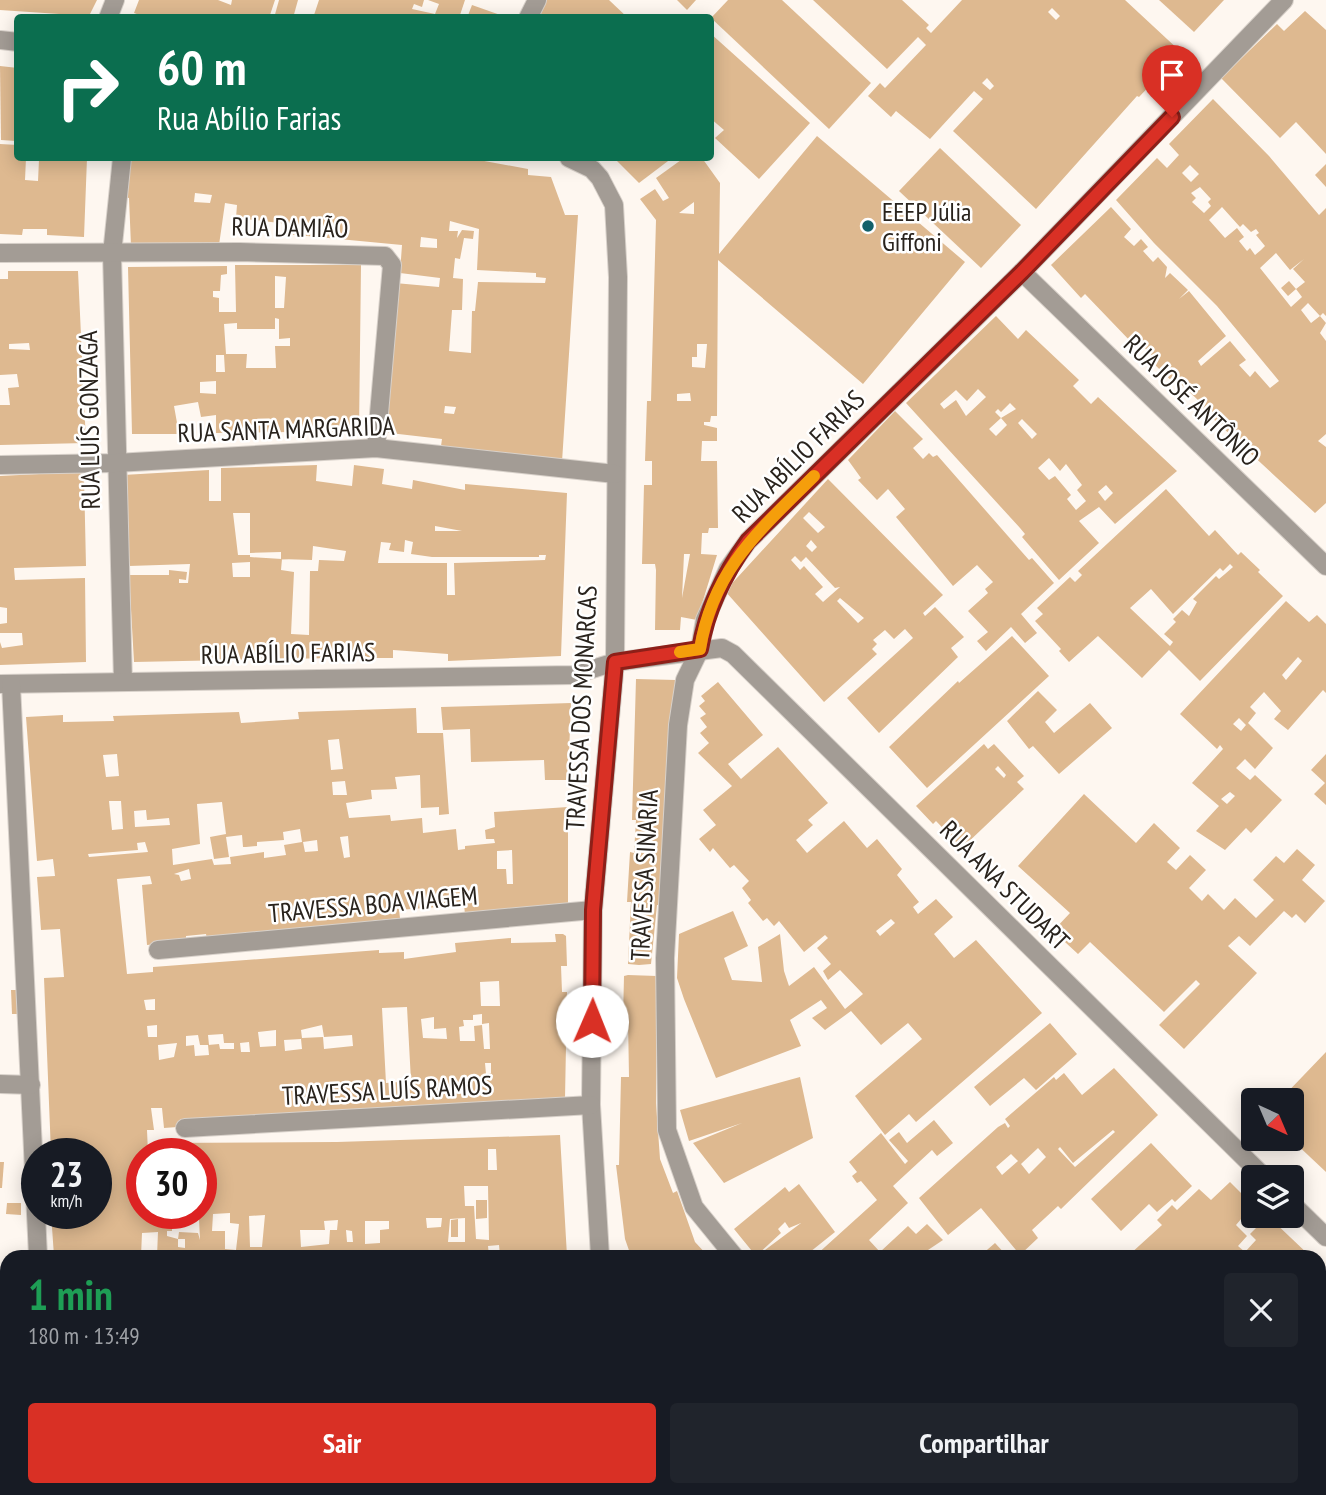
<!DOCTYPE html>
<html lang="pt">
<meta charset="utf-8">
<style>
body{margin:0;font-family:"PT Sans Narrow",sans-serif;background:#20242c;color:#f1f3f6;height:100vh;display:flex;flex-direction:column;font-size:26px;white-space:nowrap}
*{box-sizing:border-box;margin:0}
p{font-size:23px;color:#9ea1a6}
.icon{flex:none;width:38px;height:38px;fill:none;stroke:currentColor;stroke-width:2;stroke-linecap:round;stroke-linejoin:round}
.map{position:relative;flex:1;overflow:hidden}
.drawer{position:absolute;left:0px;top:1250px;width:1326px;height:247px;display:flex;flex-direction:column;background:#171b24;border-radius:21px 21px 0 0;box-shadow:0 4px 18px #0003}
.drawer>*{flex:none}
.banner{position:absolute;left:14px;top:14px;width:700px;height:147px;border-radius:7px;box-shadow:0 4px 18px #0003;background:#0b6e4f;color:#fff;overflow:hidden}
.needle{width:46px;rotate:136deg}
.controls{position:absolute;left:1241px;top:1088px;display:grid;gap:14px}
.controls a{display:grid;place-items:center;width:63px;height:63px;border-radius:7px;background:#171b24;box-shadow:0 4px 18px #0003;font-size:35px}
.speed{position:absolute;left:21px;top:1138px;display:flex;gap:14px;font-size:35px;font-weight:700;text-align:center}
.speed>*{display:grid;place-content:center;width:91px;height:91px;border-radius:50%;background:#171b24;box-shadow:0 4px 18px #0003;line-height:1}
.speed small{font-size:18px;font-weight:400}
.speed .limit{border:10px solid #d22;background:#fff;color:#111}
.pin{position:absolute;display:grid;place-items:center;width:60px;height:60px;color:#fff;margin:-72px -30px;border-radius:50% 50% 50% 0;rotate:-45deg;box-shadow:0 0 7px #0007}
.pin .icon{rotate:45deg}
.me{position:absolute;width:77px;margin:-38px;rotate:1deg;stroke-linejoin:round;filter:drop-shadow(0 0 5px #0008)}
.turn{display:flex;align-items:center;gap:24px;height:147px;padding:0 28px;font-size:32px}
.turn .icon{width:91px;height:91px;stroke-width:2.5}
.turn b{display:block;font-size:49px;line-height:60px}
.round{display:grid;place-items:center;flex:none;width:74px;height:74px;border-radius:7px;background:#20242c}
.overview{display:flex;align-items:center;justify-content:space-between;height:119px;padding:0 28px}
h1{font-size:42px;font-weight:700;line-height:52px;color:#1e9e55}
.action{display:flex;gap:14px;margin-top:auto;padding:14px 28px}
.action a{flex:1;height:80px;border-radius:7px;background:#d93025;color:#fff;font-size:28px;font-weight:700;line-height:80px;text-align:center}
.action a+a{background:#20242c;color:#f1f3f6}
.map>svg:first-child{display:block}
.building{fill:#deb990;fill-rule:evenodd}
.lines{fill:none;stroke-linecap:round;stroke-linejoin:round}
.minor-casing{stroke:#d8d1ca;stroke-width:20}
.minor{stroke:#a39c95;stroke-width:18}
.route-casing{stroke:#8d1f18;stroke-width:18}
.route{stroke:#d93025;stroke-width:12}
.slow{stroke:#f59e0b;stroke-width:12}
.poi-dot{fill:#12606a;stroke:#fff;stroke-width:2.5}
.labels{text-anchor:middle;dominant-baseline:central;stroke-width:5;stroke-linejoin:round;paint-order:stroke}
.poi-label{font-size:26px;fill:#29231d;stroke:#fff;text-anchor:start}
.street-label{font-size:26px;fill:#29231d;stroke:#fff}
</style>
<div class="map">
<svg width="1326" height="1495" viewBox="0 0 1326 1495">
<rect width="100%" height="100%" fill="#fef7f0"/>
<g class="building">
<polygon points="0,0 97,0 89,16 0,10"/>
<polygon points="139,0 218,0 231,5 232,0 275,0 269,18 148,18 134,13"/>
<polygon points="279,0 298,0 293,18 274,18"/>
<polygon points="319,0 424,0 422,7 414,4 412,9 435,14 439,4 428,0 465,0 459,18 313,18"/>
<polygon points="544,0 609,0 628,18 535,18"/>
<polygon points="677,0 696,0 687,10"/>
<polygon points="728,0 782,0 871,83 829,129 711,18"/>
<path d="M813 0H902L929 25 926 28 931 33 962 0H1125L1181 52 1172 62 1182 72 1168 87 1158 77 1139 97 1137 96 1036 209 953 131 983 99 974 91 930 139 896 111 891 117 868 96 880 83 885 88 926 45 918 37 887 69ZM1052 8 1060 16 1056 20 1048 12ZM987 78 994 86 990 90 982 83Z"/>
<polygon points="1159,0 1224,0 1194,32"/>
<polygon points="472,5 506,17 506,18 467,18"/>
<polygon points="1305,11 1326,30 1326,154 1296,122 1280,138 1221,78 1277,24 1284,31"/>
<polygon points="710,33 810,123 759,179 715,138 724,130 710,118"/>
<polygon points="0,66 18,68 16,141 1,140"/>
<path d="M1213 99 1269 156 1319 215 1326 208V316L1323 313 1320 316 1308 303 1301 310 1311 323 1320 316 1326 323 1320 333 1326 341V434L1318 441 1326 447V503L1315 513 1196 403 1199 401 1181 384 1178 387 1152 362 1155 359 1141 344 1136 341 1133 344 1085 294 1081 298 1051 265 1111 207 1131 229 1124 237 1134 246 1141 239 1148 247 1143 251 1153 262 1158 257 1167 267 1165 278 1170 273 1188 290 1179 299 1189 291 1226 336 1198 361 1201 366 1230 341 1246 360 1239 365 1250 377 1255 371 1270 388 1279 381 1217 306 1154 243 1116 200 1157 158 1167 168 1179 155 1169 144ZM1190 165 1199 174 1191 182 1182 173ZM1200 187 1211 199 1208 202 1211 206 1204 213 1192 202 1196 198 1191 193ZM1222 207 1240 227 1243 224 1251 232 1256 229 1259 233 1256 235 1265 246 1261 250 1255 255 1250 248 1247 251 1239 241 1244 237 1237 228 1225 238 1209 220ZM1276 253 1290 270 1304 259 1293 269 1305 282 1296 289 1289 281 1281 288 1288 296 1296 289 1302 297 1291 307 1260 268Z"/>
<path d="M817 136 965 262 863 384 718 260 717 416H711L710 422H704V425L717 428V441H702L701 461H717L718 528H709L708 533H702L701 554 717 555 697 620 681 617 680 630H655L656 570 655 564H642L644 485H652V461H645L647 401H651L656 220 640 199 655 189 663 201 669 198 656 178 681 160 679 158H702L720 183 719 254ZM694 202V214L679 213ZM697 344H707L705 368 692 367V357H697ZM690 393 691 401H677V394ZM684 554H690L682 598Z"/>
<polygon points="0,144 18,145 18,158 26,158 25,180 38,181 39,160 29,158 87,158 84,237 47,235 47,229 23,229 22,235 0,234"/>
<polygon points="940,148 1021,225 981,268 899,191"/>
<path d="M127 158H438L459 161V158H468L528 169V175L551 177 565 215H578L562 462 441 446 442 439 381 432 395 283 439 287 440 278 400 273 402 245 286 234 288 224 236 218 237 205 225 203 219 245 131 246 129 198 123 197ZM195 193 212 195 210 203 194 202ZM450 221 479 229 477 270 536 273V277L546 278 545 283 478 282 475 311H472L471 353 449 351 452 310H462L463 279 453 278 455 258 460 259 464 238 473 239 474 231 462 230 457 238 458 231H449ZM421 237 437 239V248L420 247ZM445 406 456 407 454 414 444 413Z"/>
<polygon points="614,158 672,158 639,183"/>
<polygon points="1326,164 1326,187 1315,175"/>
<path d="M235 265H361L359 431 216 433V415L201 417 198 402 174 406 179 434H132L128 267 227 266V274L221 275 220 291H213V297L219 298V312H236ZM275 276 286 277 284 308H275ZM275 318 279 319V339L290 338V346H275L276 368H246L247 354H226L224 324 237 323V329H275ZM216 355H224L225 372H216ZM216 381V394L200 393V382Z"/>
<path d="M8 271H78L86 443 0 445V405H10L8 388 19 387 17 374 0 375V279H8ZM29 343 30 350 9 349V344Z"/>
<path d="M996 316 1018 339 1026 330 1079 380 1073 386 1091 404 1098 397 1177 471 1115 524 1099 507 1079 521 1099 543 1059 580 1022 537 1025 534 1020 528 906 403ZM978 389 986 397 966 416 956 400 944 409 940 404 956 390 967 401ZM1010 403 1016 409 1001 418 995 412 998 409 1001 412ZM1001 418 1007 425 996 436 989 429ZM1022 419 1037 434 1032 439 1018 423ZM1049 458 1060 471 1066 464 1082 485 1077 490 1086 501 1076 510 1067 499 1071 495 1055 476 1049 480 1038 468ZM1106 485 1113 493 1105 501 1098 492Z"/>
<polygon points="895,411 923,439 913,448 923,459 929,453 933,457 937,455 1029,560 1032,558 1054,583 1021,614 1037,633 1025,643 1011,627 986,651 977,641 988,632 968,611 988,593 985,589 993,582 977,565 953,586 896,517 905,509 888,489 877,500 858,480 861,478 848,460"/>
<path d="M317 465 316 481 352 486 354 465 384 469 382 484 412 489 413 480 465 490V484L567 493 561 656 448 661V654L393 650V658H365V652L336 648 334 658 134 662 129 575H169V570L187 572 186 580 179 579V583H188L190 564 129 566 123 475 209 470V501H221V468ZM233 513H250V553L281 552V559L312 560 313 546 346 551 344 561 319 560 318 571H310L309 635 291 634 294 572 281 570 282 559 250 557V555H238ZM435 526 462 531H435ZM405 540 413 542 411 554 432 557H539V555H546L545 560 454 563 455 595H447V563H378L381 542 391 543 389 550 404 552ZM250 562V577H233L232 563Z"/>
<polygon points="78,472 84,476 86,566 14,568 15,580 85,578 86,662 0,665 0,642 2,648 23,645 22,633 0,633 0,624 7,623 7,608 0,607 0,476"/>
<path d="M828 479 943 595 923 613 925 616 935 607 964 637 951 648 958 657 879 733 847 698 913 638 905 629 894 639 885 630 873 640 877 644 872 649 877 654 824 702 725 591ZM809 512 825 527 818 533 803 518ZM811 540 817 547 812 552 806 546ZM795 556 801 562 806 557 835 588 840 587 823 602 815 594 823 587 804 566 800 570 791 560ZM840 598 864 618 858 623 837 601Z"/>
<path d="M1166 489 1209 536 1215 530 1238 555 1241 552 1260 570 1258 572 1283 596 1200 681 1169 650 1142 678 1098 636 1069 662 1059 651 1061 649 1035 621 1043 614 1037 608 1070 577 1075 582 1082 575 1078 571ZM1230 564 1233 567 1225 574 1219 579 1216 576 1193 599 1197 602 1189 616 1182 610 1173 619 1176 622 1164 634 1173 642 1170 646 1130 608 1151 589 1173 614 1220 568 1223 571Z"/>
<path d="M1286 601 1309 622 1317 615 1326 624V693L1323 690 1288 730 1274 719 1281 711 1264 692 1250 707 1256 713 1248 723 1273 748 1255 769 1245 759 1236 768 1250 780 1255 775 1282 800 1251 833 1246 828 1225 850 1196 831 1219 806 1192 783 1223 749 1220 745 1217 749 1180 714ZM1298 657 1302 661 1286 680 1282 675ZM1239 718 1246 725 1241 731 1233 724ZM1230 792 1235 796 1227 804 1221 799Z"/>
<polygon points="1012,636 1049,676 927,788 889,747 958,681 959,683"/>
<polygon points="636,679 676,680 667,905 657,905 651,964 639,965 628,964 631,902 627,902 630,852 634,853 636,820 632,820"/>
<path d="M718 682 763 735 728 764 741 779 778 747 828 803 808 820 813 825 796 840 807 853 844 821 867 848 877 839 902 869 897 875 919 902 913 907 918 914 936 899 953 917 934 934 954 958 976 940 1042 1013 916 1122 909 1114 885 1135 855 1096 922 1039 908 1023 881 1045 851 1011 825 1030 812 1018 827 1008 821 1000 790 1020 801 1046 716 1078 684 999 677 978 679 934 733 911 748 946 724 958 732 980 762 982 758 947 780 934 784 971 789 986 814 967 845 1009 863 994 840 970 828 980 823 971 831 964 817 948 828 938 825 935 804 952 779 921 774 926 767 918 763 921 748 903 751 900 742 888 749 881 734 865 730 868 713 848 710 852 699 839 716 825 703 810 732 786 698 753 709 743 700 733 707 727 700 718 706 714 699 706 705 701 701 696ZM891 919 895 923 880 936 876 931Z"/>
<polygon points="1038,691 1057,710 1045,722 1054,733 1090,703 1112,728 1059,774 1033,746 1029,749 1007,721"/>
<polygon points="571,703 568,780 545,780 544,760 471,762 470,729 443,730 441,707"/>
<path d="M416 708 417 733H443L449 814 439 815V807L421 808 420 775 395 777 397 789 371 790 372 799 346 803 349 818 390 815 391 821 422 818 423 833 456 829 458 850 465 849V846L495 843 494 839H486L485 830 495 827 494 812 568 807V907L465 914 464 905 399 910 400 918 207 939 206 934 186 936V941L147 945 142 885 152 884 150 876 117 879 127 974 153 972V967L379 950V953L404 952V959L456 952 455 943 511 938V943L556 942 555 934H563L566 936 567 966H561L562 992H567L565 1099 164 1128 162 1108H151L154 1130H147L148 1153H142V1213H201V1153H160V1143L337 1142 560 1135 567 1256H500L499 1245 488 1246 489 1256H157L158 1232 142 1233 141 1256H54L51 1213H96V1153H51L44 978 64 977 60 929 41 930 37 877 55 876 53 859 37 861 26 717 63 715V722L114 721 113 716 239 712 241 723 299 719 298 712ZM339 739 343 769 331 770 328 740ZM117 754 119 776 106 777 103 755ZM345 781 347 795H333L332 782ZM109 801H121L123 829 112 830ZM222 802 226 834 210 837 214 859 229 857 226 837 242 835 243 847H246L257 846V842L284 840 283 832 300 829 302 842 284 845 286 855 264 858V852L230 857 231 864 214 865 212 859 173 865 172 849 200 844 197 804ZM146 810 147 820 169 818 170 825 135 827 134 811ZM348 836 350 857 344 858 340 837ZM317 840 318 851 305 852 303 842ZM145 842 148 852 89 857 88 854 138 850 137 843ZM512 850 513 884H507L506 869H497V851ZM189 869 191 879 181 881 179 875 174 874ZM499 981 500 1006H481L480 982ZM155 999V1010H146L144 1000ZM407 1007 411 1081 386 1083 382 1008ZM482 1014V1024L489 1023 490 1049H484L482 1025 474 1026 475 1041H460L459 1027 464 1026 463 1020H473V1015ZM434 1017V1029L446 1028 447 1039 423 1038 421 1019ZM157 1025V1037H148L147 1026ZM322 1025 324 1037 352 1035 353 1046 324 1049 323 1037 302 1038 301 1030ZM276 1030V1046L260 1047 258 1032ZM223 1034 224 1043H234V1049H220L219 1044 208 1045 209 1055 195 1056 194 1045 186 1046V1036L198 1035 200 1045H209L208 1035ZM301 1039 302 1049 285 1051 284 1040ZM249 1042 250 1052H241L240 1043ZM177 1043 174 1057 159 1060 158 1045ZM485 1063H491V1073L486 1074ZM488 1149H496L497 1170H488ZM464 1186H488L489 1240 476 1239 474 1206H465ZM230 1213V1223L239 1224 236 1250 225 1249V1231H212L213 1214ZM265 1215 262 1247H250L249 1216ZM426 1218H442L441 1227 427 1228ZM465 1218V1242H448L450 1219ZM187 1219H199L200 1240 198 1233 179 1232 178 1239 167 1236V1231H172V1222H187ZM338 1220 337 1230H330L329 1244 301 1247 300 1230H325L324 1221ZM365 1221H389V1229L380 1230V1243L365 1244ZM346 1230 352 1231 353 1242H347ZM178 1239H185V1248L178 1247Z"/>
<path d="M984 744 988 749 994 744 1024 776 1017 782 1024 789 962 848 936 821 933 824 916 806ZM998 766 1006 775 1004 778 995 769Z"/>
<polygon points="1326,754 1326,805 1314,794 1325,783 1311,770"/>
<polygon points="1084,794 1136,843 1154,823 1180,848 1167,862 1176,870 1190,855 1206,870 1189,888 1202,901 1208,894 1224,910 1235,898 1256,918 1274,900 1253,880 1276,856 1284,863 1297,849 1315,865 1302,880 1325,901 1305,923 1296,914 1292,918 1284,911 1250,946 1239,936 1228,946 1257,973 1184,1049 1159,1025 1200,984 1196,980 1164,1012 1090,942 1078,954 1053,931 1070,913 1018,866"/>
<polygon points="628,975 657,976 656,1103 660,1159 673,1193 677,1191 695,1242 708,1256 654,1256 653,1252 631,1256 625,1239 616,1165 619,1165 621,1077 629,1077 628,1019 623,1020 624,976"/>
<polygon points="11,990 18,990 19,1014 12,1014"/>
<polygon points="1050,1023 1077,1054 1036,1090 1024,1078 990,1106 974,1087"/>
<polygon points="1326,1052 1326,1172 1292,1140 1292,1101 1279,1101"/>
<path d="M1114 1068 1158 1115 1061 1209 1058 1206 1032 1230 1038 1238 1020 1255 981 1208 948 1235 919 1198 998 1127 1005 1123 1008 1128 1010 1126 1005 1119 1054 1077 1056 1080 1064 1073 1082 1095ZM1113 1130 1115 1132 1075 1167 1058 1149 1060 1147 1073 1163ZM1038 1148 1046 1157 1029 1174 1021 1164ZM1011 1154 1018 1161 1002 1175 996 1167Z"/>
<polygon points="800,1077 813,1138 724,1183 693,1143 742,1123 689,1141 680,1110"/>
<polygon points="934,1120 953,1143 937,1156 932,1150 893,1186 908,1203 869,1240 880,1252 908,1226 916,1234 927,1224 943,1240 919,1256 815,1256 877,1200 861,1181 857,1183 852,1176 857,1172 849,1162 881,1133 905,1164 908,1161 889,1140 899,1132 907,1143"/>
<polygon points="1151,1143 1192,1186 1175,1202 1172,1199 1157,1212 1149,1204 1121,1231 1091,1199"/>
<polygon points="0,1162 4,1162 2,1188 0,1188"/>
<polygon points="1230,1182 1253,1205 1236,1225 1247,1236 1238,1246 1245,1252 1256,1240 1250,1234 1268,1216 1310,1256 1233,1256 1230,1254 1227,1256 1121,1256 1126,1251 1129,1255 1162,1225 1157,1220 1172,1205 1177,1210 1199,1189 1211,1200"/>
<polygon points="799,1184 835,1232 805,1256 757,1256 801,1223 789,1228 785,1222 778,1229 781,1233 756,1256 734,1229 785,1187 789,1192"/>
<polygon points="476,1200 487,1200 487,1218 476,1219"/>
<polygon points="7,1203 21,1203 21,1215 6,1214"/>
<polygon points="458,1219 458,1237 451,1237 451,1220"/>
<polygon points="995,1243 1007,1256 980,1256"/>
<polygon points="0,1359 7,1360 7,1489 64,1489 73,1491 73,1495 0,1495"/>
<polygon points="1326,1359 1326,1495 1207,1495 1212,1489 1320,1489 1320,1415 1326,1409 1321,1404 1325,1400 1320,1394 1320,1366"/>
<rect x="77" y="1489" width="84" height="6"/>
<rect x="194" y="1489" width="308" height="6"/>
<polygon points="511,1489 582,1489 582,1495 512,1495"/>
<rect x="636" y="1489" width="57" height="6"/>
<polygon points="711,1489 784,1489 776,1495 715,1495"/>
<polygon points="789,1489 923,1489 921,1491 924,1495 846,1495 843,1492 840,1495 794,1495"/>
</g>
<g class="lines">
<g class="minor-casing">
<g id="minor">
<polyline points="108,18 115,0"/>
<polyline points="528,18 537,0"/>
<polyline points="0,40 18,42"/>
<polyline points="122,158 112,254 123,682"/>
<polyline points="569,158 592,169 600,178 614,205 618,277 615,662 593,910 591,1105 600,1256"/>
<polyline points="0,253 240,252 385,256 392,265 376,448"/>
<polyline points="1022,272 1326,566"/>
<polyline points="0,465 116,463 376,448 615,474"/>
<polyline points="0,684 573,675 615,662 722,648 733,654 1265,1178"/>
<polyline points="11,684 38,1256"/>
<polyline points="158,950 593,910"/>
<polyline points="0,1084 31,1085"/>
<polyline points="185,1128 591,1105"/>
<polyline points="1292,1204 1326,1237"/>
<polyline points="734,1256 694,1207 667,1130 665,958 678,725 685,680 700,649 705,620 728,569 748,541 1022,272 1284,0"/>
<polyline points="1320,1313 1326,1306"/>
<polyline points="0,1330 7,1331"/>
<polyline points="613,1489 613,1495"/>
<polyline points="939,1489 944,1495"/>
<polyline points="174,1495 174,1489"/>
<polyline points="1144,1495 1150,1489"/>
</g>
</g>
<use href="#minor" class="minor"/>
</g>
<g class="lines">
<g class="route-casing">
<path id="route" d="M592 1021 593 910 615 662 700 649C707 608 724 574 748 541L1022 272 1172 117"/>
</g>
<use href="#route" class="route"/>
<path class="slow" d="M680 652 700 649C713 569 760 530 814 476"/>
</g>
<circle class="poi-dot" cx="868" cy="226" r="7"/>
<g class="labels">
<g class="poi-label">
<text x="882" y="211">EEEP Júlia<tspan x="882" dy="30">Giffoni</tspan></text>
</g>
<g class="street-label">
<text transform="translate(290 227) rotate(1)">RUA DAMIÃO</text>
<text transform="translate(1192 400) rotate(44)">RUA JOSÉ ANTÔNIO</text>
<text transform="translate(89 420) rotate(-91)">RUA LUÍS GONZAGA</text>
<text transform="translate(286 429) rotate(-2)">RUA SANTA MARGARIDA</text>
<text transform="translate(798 456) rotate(-45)">RUA ABÍLIO FARIAS</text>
<text transform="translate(288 653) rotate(-1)">RUA ABÍLIO FARIAS</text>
<text transform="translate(581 708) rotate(-87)">TRAVESSA DOS MONARCAS</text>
<text transform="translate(644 875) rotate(-87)">TRAVESSA SINARIA</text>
<text transform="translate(1005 885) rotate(45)">RUA ANA STUDART</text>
<text transform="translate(373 904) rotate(-5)">TRAVESSA BOA VIAGEM</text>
<text transform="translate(387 1090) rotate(-3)">TRAVESSA LUÍS RAMOS</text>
</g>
</g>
</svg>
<div class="controls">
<a><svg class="needle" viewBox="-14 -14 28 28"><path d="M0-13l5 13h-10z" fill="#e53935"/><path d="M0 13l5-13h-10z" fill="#9ea1a6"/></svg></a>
<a><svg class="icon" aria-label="layers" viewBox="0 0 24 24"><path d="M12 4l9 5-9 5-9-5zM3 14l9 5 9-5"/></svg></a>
</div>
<div class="speed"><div>23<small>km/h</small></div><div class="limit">30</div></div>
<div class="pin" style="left:1172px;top:117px;background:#d93025"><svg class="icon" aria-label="arrive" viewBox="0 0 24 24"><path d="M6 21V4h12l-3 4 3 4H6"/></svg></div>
<svg class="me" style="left:592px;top:1021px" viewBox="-20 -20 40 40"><circle r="19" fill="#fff"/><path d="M0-13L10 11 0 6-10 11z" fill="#d93025"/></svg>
<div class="banner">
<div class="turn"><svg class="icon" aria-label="right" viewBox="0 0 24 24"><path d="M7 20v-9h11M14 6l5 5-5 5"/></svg><div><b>60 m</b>Rua Abílio Farias</div></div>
</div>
<section class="drawer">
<div class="overview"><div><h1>1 min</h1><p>180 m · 13:49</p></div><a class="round"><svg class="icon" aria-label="close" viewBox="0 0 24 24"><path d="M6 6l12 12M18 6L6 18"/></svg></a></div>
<div class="action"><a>Sair</a><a>Compartilhar</a></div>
</section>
</div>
